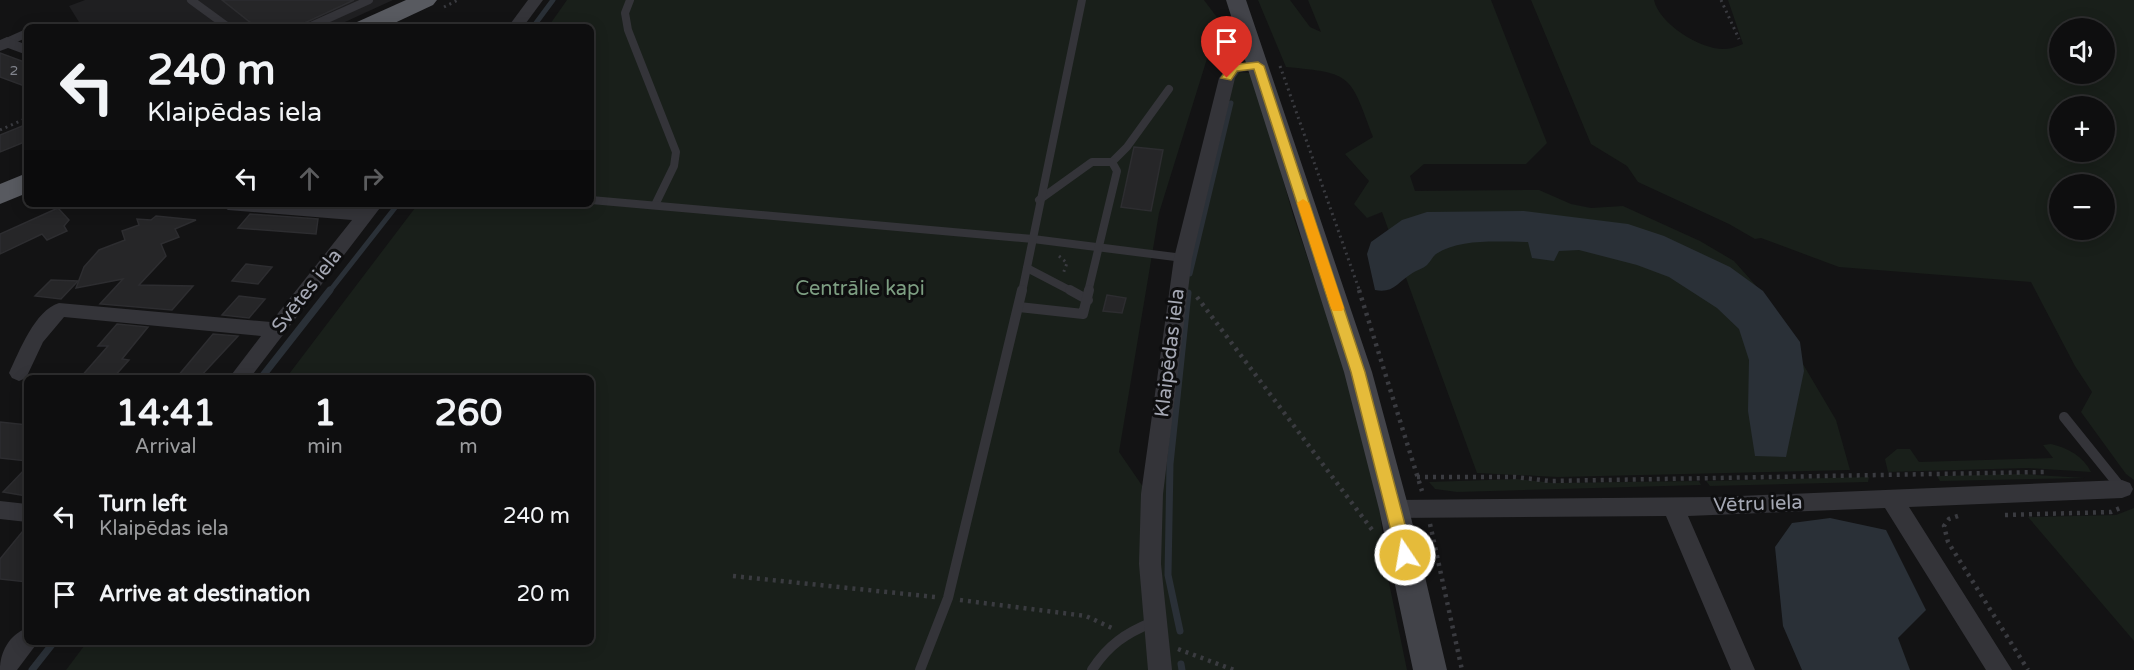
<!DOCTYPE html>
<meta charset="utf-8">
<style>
body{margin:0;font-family:"Varela Round",sans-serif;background:#171718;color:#f1f3f6;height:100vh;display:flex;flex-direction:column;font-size:22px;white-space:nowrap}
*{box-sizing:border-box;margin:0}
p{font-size:20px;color:#9b9c9e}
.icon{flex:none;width:33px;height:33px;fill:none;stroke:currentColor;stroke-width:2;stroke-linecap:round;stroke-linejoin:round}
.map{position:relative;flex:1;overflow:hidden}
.side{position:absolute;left:24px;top:375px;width:570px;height:270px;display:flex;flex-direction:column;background:#0e0e0f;border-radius:9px;box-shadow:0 3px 15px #0003,0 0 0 2px #2e2e2f}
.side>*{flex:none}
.guide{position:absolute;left:24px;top:24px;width:570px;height:183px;border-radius:9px;box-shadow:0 3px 15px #0003,0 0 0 2px #2e2e2f;background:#0e0e0f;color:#f1f3f6;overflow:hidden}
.buttons{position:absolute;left:2049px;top:18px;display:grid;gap:12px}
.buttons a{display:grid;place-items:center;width:66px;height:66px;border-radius:50%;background:#0e0e0f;box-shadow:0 3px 15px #0003,0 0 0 2px #2e2e2f;font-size:30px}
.pin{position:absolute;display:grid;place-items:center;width:51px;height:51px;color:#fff;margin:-62px -26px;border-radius:50% 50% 50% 0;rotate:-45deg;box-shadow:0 0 6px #0007}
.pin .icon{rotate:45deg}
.me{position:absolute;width:66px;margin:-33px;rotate:348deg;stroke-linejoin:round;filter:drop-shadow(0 0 4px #0008)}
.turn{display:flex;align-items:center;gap:21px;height:126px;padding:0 24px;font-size:27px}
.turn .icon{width:78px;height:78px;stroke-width:2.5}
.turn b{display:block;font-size:42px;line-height:51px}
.lanes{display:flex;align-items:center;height:57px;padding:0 24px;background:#0003;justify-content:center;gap:30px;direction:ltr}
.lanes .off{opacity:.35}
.eta{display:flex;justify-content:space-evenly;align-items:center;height:102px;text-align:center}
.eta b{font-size:36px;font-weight:800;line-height:42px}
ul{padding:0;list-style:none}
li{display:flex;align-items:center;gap:18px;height:78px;padding:0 24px}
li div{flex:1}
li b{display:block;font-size:22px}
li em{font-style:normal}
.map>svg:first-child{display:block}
.built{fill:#1f1f21}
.green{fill:#191f1a;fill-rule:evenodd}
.water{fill:#2a3037}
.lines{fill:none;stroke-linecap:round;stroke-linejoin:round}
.stream-far1{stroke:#2a3037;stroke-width:5}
.stream{stroke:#2a3037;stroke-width:7}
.building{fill:#262628;stroke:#2d2d30;stroke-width:1.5}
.path-far1{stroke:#3a3b40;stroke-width:3;stroke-dasharray:2 4;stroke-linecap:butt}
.path{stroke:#3a3b40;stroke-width:4.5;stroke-dasharray:3 5;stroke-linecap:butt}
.service-far1{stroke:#343439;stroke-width:8}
.service{stroke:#343439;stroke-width:10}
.minor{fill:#343439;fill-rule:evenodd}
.secondary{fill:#424349;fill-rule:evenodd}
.trunk{fill:#585a60;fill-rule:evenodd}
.route{fill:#e5bb3a;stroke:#957a26;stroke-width:1.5}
.slow{fill:#f59e0b}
.labels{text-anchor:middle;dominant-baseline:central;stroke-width:6;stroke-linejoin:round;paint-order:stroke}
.far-number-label{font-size:14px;fill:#848790}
.park-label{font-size:20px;fill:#7d9e82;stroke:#0e0e0f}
.street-label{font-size:20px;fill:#a5a8b4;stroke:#0e0e0f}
</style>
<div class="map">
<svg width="2134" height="670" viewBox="0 0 2134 670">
<rect width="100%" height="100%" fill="#131314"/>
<polygon class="built" points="85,0 393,0 334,27 82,27 69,6"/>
<g class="green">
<polygon points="567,0 1204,0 1219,20 1159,213 1119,452 1161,513 1161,463 1180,304 1227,98 1237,72 1250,73 1254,77 1293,215 1356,402 1379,504 1387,573 1407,670 66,670 87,642 591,642 591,378 286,378 418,204 591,204 591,27 548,27"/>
<path d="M1258 0H1290L1310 27 1321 32 1308 0H1491L1547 143 1526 164H1424L1410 176 1415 191 1539 190 1571 204 1591 208 1623 206 1700 241 1734 261 1758 288 1836 420 1850 470 1558 477 1477 473 1382 212 1367 218 1354 204 1369 181 1345 154 1373 137C1350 75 1353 73 1286 67Z"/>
<path d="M1531 0H1654C1659 24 1701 50 1725 49 1731 49 1738 46 1743 44L1728 0H2134V480L2126 474 2081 412 2092 392 2075 366 2031 282 1839 267 1761 238 1755 239 1729 224 1638 182 1627 166 1591 144ZM2060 28H2104V74H2060ZM2060 106H2104V152H2060ZM2060 184H2104V230H2060Z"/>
<path d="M2051 444C2068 448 2083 456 2091 472L2028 468 1888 472 1885 459 1897 449H1910L1919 462 2053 458 2043 445Z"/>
<polygon points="2021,474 2085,478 1940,481 1937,476"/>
<polygon points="1869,477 1868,482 1710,486 1706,481"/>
<polygon points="1517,479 1553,483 1699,481 1701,485 1457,492 1435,489 1429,482"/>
<polygon points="2134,508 2134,641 2028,517 2116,515"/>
</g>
<g class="water">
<path d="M1524 211 1628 224 1664 236 1730 267 1763 291 1800 342 1804 371 1786 457 1755 456 1748 411 1749 360 1739 329 1717 308 1669 277 1637 265 1579 250 1559 251 1554 261 1532 258 1528 242C1499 242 1461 238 1436 254 1432 257 1431 261 1427 265 1423 269 1416 270 1411 274 1398 282 1393 294 1375 290L1367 254 1371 242 1402 220 1427 212Z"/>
<polygon points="1830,518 1886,530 1926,610 1898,638 1910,670 1802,670 1783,626 1775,547 1792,523"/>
</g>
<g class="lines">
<g class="stream-far1">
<polyline points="533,27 553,0"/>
<polyline points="1190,274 1231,103"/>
<polyline points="329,292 398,204"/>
</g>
<g class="stream">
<polyline points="261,378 330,290"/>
<polyline points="1180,631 1168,575 1170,464 1188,293"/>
<polyline points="1181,664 1182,670"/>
<polyline points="32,670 54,642"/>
</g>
</g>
<g class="building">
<polygon points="222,0 354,0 296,27 256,27"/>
<polygon points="0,53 27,63 27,87 0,77"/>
<polygon points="27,124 27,141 0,152 0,135"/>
<polygon points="1134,147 1163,150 1151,211 1121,207"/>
<polygon points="58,208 69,220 64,226 67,231 47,240 42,234 0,254 0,234"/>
<polygon points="250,214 318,219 316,234 238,228"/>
<polygon points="156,216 196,220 175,229 179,237 161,244 166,256 139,285 193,286 172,310 100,304 123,279 76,288 84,267 99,250 125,240 122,231 139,225 137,219 151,220"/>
<polygon points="246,264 272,267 258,284 232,281"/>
<polygon points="51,280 78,281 61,299 35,296"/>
<polygon points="1107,295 1126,298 1122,313 1103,311"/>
<polygon points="239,296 265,299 249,318 222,315"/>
<polygon points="117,324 148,327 122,359 129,360 113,378 80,378 108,346 98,346"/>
<polygon points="213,334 238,336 199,378 178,376"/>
<polygon points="0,422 27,425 27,461 0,458"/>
<polygon points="27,467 27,496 3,492"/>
<polygon points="27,526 27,582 0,579 0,559"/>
</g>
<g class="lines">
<g class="path-far1">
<polyline points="1721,0 1739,39"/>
<polyline points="444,7 458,0"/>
<polyline points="1280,66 1360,292"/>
<polyline points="0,130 27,118"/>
<polyline points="1059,256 1067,263 1063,274"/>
</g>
<g class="path">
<polyline points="1359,290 1422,491"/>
<polyline points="1197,297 1373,531"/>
<polyline points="1417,477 1515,477 1550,481 2045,472"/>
<polyline points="2005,515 2111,512 2120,508"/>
<polyline points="1958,516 1949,519 1944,526 1948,542 2028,670"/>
<polyline points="1430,524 1462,670"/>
<polyline points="733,576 935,597"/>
<polyline points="960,600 1086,616 1114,629"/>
<polyline points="1178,649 1234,670"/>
</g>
<g class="service-far1">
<polyline points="191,0 228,27"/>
<polyline points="630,0 625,13 628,30 676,152 674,166 655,205"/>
<polyline points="309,27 369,0"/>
<polyline points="7,42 27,33"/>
<polyline points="1112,162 1127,147 1169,89"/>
<polyline points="591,200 1033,239 1183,258"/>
<polyline points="1039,200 1092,162 1112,162 1117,171 1088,292"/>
<polyline points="1027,268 1073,292"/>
<polyline points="1022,292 1082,0"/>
</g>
<g class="service">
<polyline points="1070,290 1088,300"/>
<polyline points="1019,307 1083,314 1089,290"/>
<polyline points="2064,417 2122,489"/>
<polyline points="920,670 948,598 1022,290"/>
<path d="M1092 670C1108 645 1126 633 1153 622"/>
</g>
<g class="minor">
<polygon points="528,0 543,0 523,27 508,27"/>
<polygon points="7,37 27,45 27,55 8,48 0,51 0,40"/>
<polygon points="1258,61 1266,66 1263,69 1239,72 1235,78 1192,258 1163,494 1161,564 1172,670 1148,670 1139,564 1141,494 1174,258 1219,78 1229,65"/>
<path d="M219 204H302L361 209 365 204H383L250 378H229L261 336 64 317 43 342 26 378 19 381 12 378 9 373C19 352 35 310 59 303L271 322 352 220 228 210Z"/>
<polygon points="2122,480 2130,483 2133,489 2130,495 2122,498 1909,507 2012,670 1986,670 1885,508 1688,516 1755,670 1731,670 1666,516 1394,518 1386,516 1383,509 1386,502 1394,500 1716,497"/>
<polygon points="0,501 27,504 27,522 0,519"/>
<path d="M27 628V642H38L17 670H0C0 652 9 635 27 628Z"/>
</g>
<polygon class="secondary" points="1226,0 1246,0 1372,372 1409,509 1447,670 1413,670 1379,509 1344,372"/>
<g class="trunk">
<polygon points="406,0 437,0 433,5 386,27 354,27 357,22"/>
<polygon points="27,173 27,193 0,204 0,184"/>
</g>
</g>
<polygon class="route" points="1258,62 1264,66 1365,372 1413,555 1410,560 1399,560 1397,555 1351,372 1254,69 1237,71 1231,80 1221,78 1230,65"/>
<polygon class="slow" points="1303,199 1309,203 1344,308 1342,311 1333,311 1331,308 1297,203"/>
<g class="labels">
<g class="far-number-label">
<text x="14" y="70">2</text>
</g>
<g class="park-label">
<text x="860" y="289">Centrālie kapi</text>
</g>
<g class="street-label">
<text transform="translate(307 291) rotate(-52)">Svētes iela</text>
<text transform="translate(1170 353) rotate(-83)">Klaipēdas iela</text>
<text transform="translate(1758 504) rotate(-2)">Vētru iela</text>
</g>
</g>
</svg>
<div class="buttons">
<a><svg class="icon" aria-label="sound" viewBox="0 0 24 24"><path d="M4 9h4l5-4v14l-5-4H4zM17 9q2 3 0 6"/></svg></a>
<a>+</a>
<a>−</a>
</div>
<div class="pin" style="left:1227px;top:78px;background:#d93025"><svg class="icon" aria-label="arrive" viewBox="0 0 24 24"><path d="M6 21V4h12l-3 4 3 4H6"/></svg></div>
<svg class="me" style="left:1405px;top:555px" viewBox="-20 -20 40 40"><circle r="17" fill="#e5bb3a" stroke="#fff" stroke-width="3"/><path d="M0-11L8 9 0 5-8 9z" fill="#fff"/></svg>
<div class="guide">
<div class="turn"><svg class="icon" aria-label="left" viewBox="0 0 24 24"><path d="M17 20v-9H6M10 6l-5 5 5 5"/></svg><div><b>240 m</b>Klaipēdas iela</div></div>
<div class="lanes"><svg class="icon" aria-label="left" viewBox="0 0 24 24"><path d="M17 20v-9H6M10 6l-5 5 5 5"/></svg><svg class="icon off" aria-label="ahead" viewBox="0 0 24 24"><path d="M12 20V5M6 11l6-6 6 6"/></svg><svg class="icon off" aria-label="right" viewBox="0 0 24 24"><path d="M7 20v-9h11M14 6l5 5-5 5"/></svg></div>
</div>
<section class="side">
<div class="eta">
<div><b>14:41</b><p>Arrival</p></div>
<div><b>1</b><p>min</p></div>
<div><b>260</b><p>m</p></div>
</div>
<ul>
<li><svg class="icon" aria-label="left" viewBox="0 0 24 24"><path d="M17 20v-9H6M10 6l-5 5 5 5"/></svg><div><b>Turn left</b><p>Klaipēdas iela</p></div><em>240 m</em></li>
<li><svg class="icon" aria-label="arrive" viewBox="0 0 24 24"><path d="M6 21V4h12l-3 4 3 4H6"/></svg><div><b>Arrive at destination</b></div><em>20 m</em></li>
</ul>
</section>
</div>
